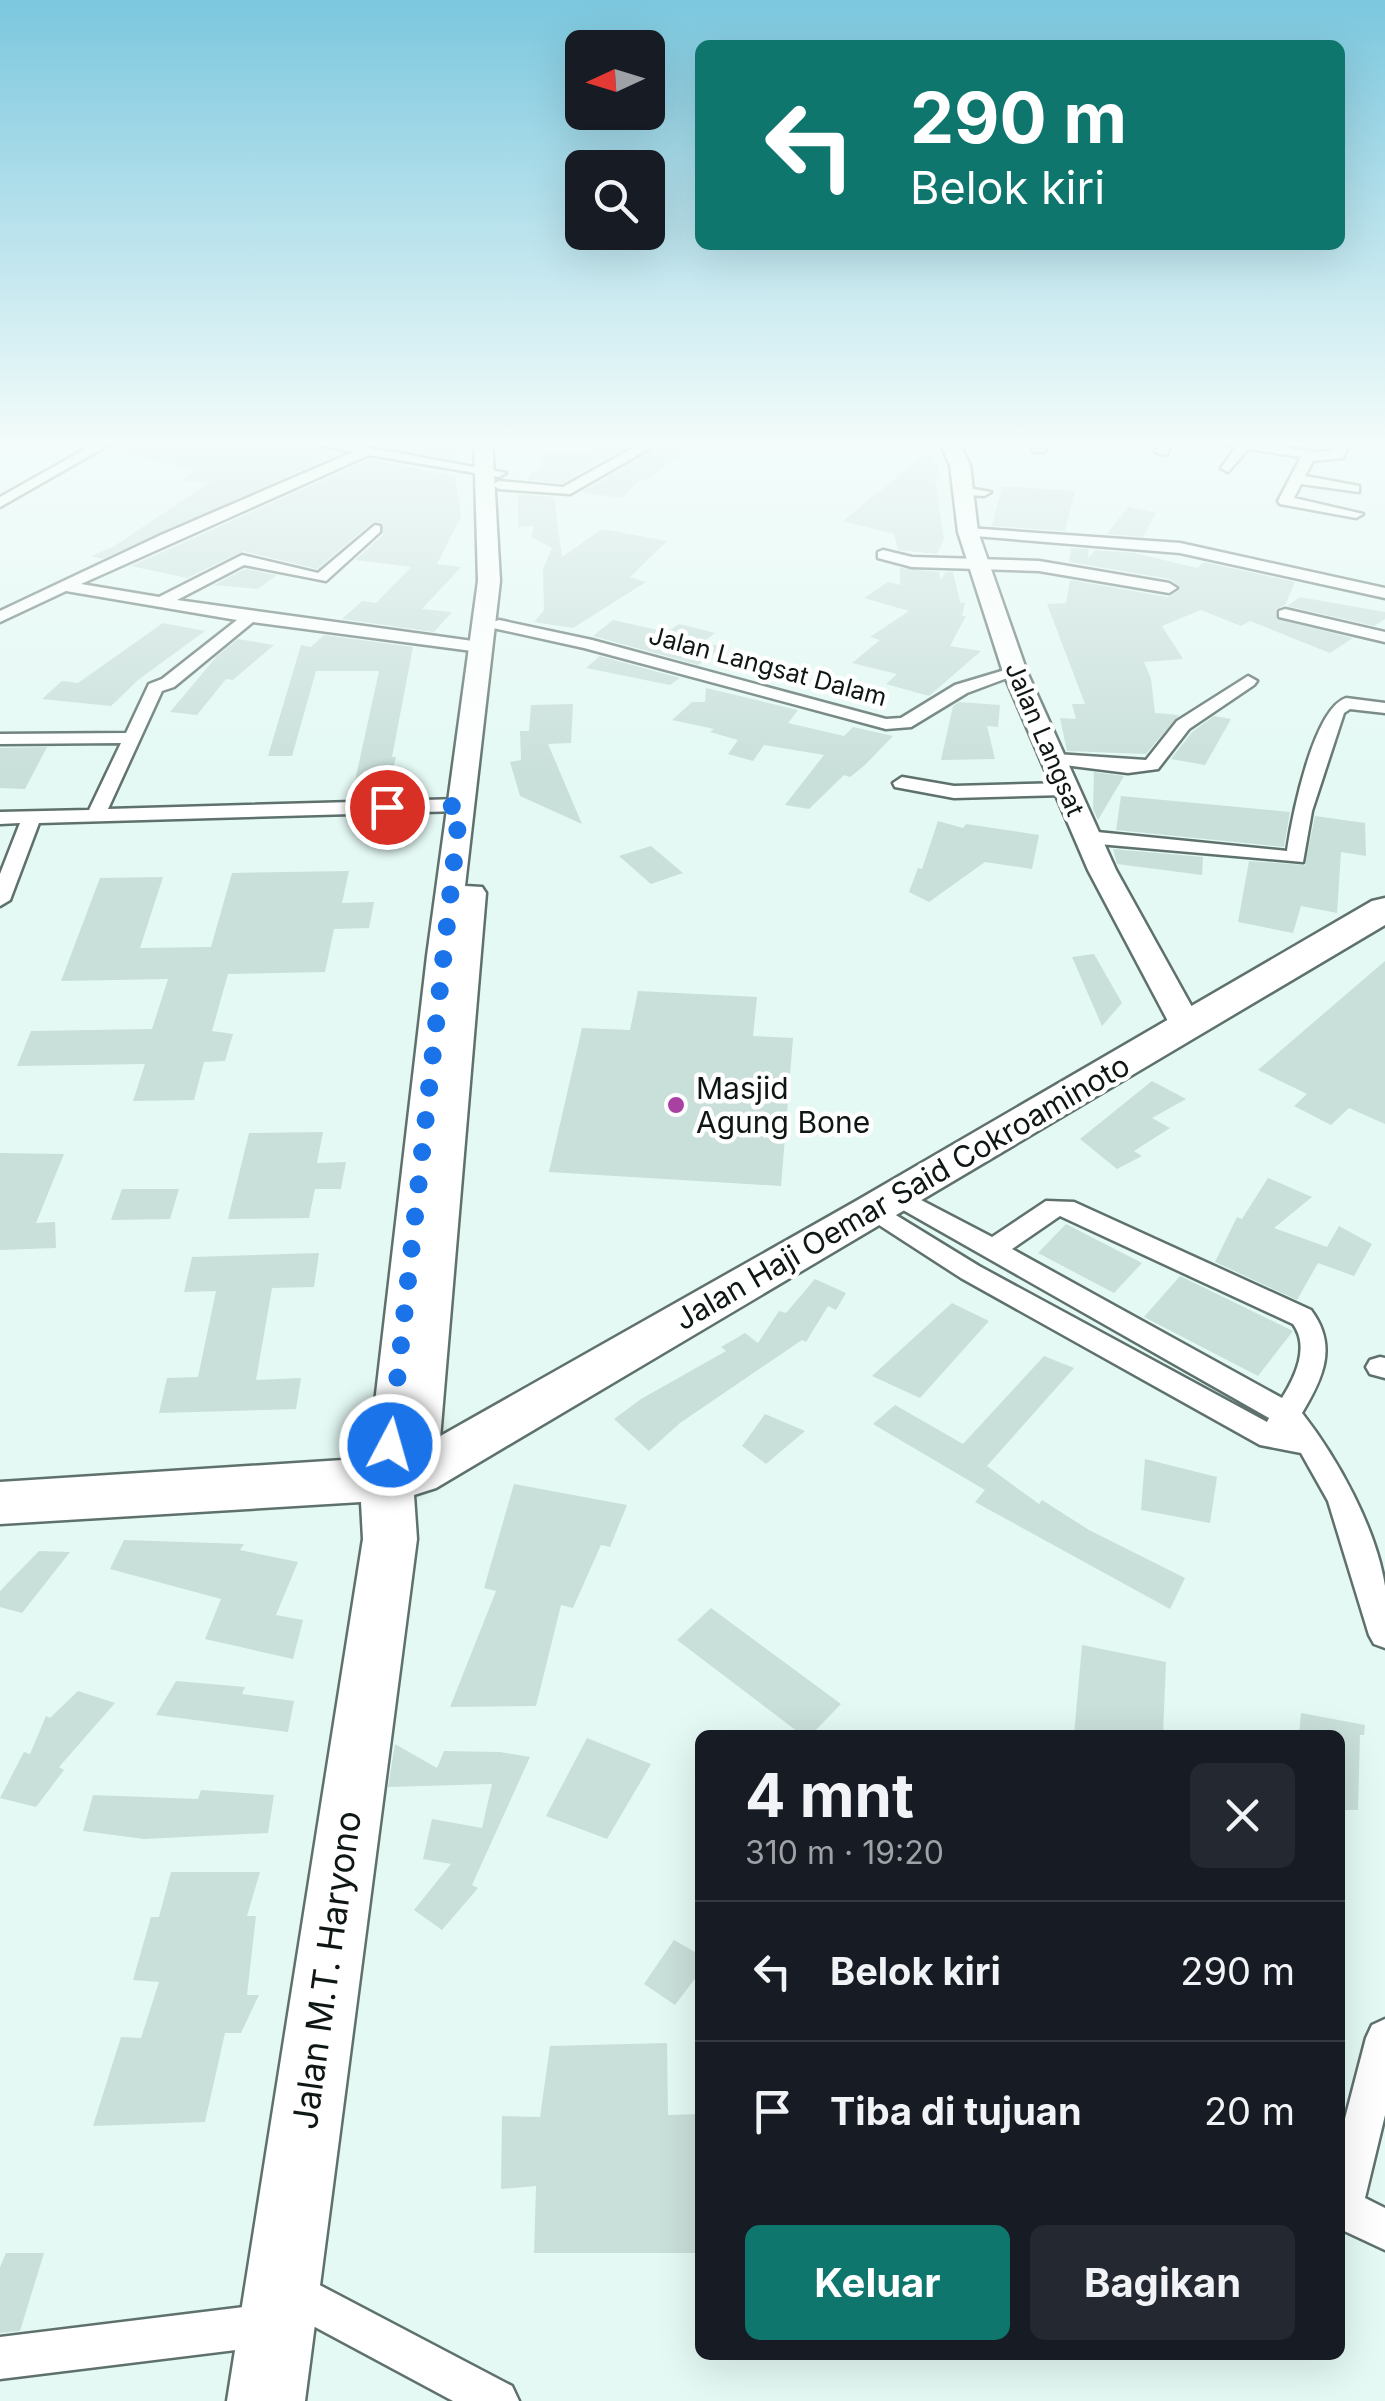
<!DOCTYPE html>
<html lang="id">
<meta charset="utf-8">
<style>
body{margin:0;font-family:Inter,sans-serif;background:#242831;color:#f1f3f6;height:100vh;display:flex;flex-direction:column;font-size:38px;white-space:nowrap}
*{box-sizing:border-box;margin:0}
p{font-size:32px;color:#9ea1a6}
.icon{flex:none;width:55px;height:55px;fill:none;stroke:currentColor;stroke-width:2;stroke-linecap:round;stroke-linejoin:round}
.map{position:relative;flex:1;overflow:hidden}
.side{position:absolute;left:695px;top:1730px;width:650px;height:630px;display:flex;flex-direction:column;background:#171b24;border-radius:15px;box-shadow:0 10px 40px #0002}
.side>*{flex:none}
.hud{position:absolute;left:695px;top:40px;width:650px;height:210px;border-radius:15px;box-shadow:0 10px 40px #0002;background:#0f766e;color:#fff;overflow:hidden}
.needle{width:65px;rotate:266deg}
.fabs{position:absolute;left:565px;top:30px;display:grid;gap:20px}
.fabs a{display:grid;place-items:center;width:100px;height:100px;border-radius:15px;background:#171b24;box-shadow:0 10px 40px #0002;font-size:50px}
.pin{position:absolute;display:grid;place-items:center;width:85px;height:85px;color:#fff;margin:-42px;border:5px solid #fff;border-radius:50%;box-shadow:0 2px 10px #0007}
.me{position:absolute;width:110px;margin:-55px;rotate:6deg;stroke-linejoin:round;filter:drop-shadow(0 0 8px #0008)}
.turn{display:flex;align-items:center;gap:35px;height:210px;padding:0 50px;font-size:45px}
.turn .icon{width:130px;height:130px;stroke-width:2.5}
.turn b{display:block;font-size:70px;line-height:85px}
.round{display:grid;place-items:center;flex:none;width:105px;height:105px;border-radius:15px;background:#242831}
.summary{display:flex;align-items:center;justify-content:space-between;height:170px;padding:0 50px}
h1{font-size:60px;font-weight:700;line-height:75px}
.action{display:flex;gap:20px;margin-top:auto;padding:20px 50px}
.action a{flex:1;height:115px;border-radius:15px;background:#0f766e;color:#fff;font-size:40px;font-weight:700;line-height:115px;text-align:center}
.action a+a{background:#242831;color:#f1f3f6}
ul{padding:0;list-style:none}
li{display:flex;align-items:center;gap:30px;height:140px;padding:0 50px;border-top:2px solid #363941}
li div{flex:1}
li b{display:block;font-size:38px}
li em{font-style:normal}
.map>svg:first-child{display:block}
.building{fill:#c9dfda}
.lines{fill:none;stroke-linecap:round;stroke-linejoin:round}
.street-casing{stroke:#5e716c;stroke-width:5}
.secondary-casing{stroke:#5e716c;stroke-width:5}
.highway-casing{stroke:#5e716c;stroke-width:5}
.street{fill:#fff;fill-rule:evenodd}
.secondary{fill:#fff;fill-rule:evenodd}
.highway{fill:#fff;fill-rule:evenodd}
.route{stroke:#1a73e8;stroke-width:18;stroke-dasharray:0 32.4}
.poi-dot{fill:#a941a3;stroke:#fff;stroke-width:4}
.labels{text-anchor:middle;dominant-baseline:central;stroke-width:9;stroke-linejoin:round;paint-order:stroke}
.far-street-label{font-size:25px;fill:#0f1715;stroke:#fff}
.poi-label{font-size:30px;fill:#0f1715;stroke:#fff;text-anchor:start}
.street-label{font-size:30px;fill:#0f1715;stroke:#fff}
.near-street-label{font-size:35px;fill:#0f1715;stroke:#fff}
</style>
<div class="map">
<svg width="1385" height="2401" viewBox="0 0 1385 2401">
<rect width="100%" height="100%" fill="#e4f9f4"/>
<g class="building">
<polygon points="123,439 287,439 341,453 102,559 91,556 113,547 210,482 183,481 194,469 113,452"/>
<polygon points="346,439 470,439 470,447 450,459"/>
<polygon points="591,439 641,439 562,483 527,480 533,471 541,471 542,453 592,451"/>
<polygon points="670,439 703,439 646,480 641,479 621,498 582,492"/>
<polygon points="929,451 939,469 935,481 944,539 937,554 898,550 894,534 843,521"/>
<polygon points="370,459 455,476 461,517 437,564 461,567 422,609 452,612 434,632 342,619 362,601 376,603 411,567 355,560 383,535 381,522 373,522 317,569 243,551 187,578 131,566"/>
<polygon points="1002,486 1075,491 1065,531 992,526"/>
<polygon points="518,494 554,497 562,557 602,529 667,541 630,577 646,582 573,628 534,622 544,610 543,569 552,548 531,537 534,526 518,527"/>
<polygon points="1128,507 1156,513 1143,537 1107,534"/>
<polygon points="1071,548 1089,549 1088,558 1095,550 1135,553 1197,568 1204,562 1295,582 1285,605 1276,609 1276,619 1353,638 1330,653 1250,621 1241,626 1201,610 1162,626 1183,659 1144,662 1151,679 1155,713 1179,715 1146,754 1067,751 1060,718 1076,719 1072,704 1085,704 1047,604 1066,603 1070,580 1168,597 1181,589 1170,579 1069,562"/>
<polygon points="900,568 939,572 941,580 946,572 953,572 960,602 965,603 962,616 966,616 950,646 981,651 929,696 886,684 897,674 852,663 880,640 870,637 909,611 864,598 888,582 900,585"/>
<polygon points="245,569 277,575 258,589 214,585"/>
<polygon points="1300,597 1385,612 1385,619 1374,626 1287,606"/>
<polygon points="613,620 667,632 679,624 715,633 703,642 722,647 698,665 593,636"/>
<polygon points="163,623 205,631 138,680 111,706 42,699 62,681 78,683"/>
<polygon points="324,635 413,647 392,757 396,757 386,794 352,795 379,671 316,671 292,756 268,756 301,645 311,647"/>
<polygon points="238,639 274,645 233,680 226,679 197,715 170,712 217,656"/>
<polygon points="600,656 680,678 670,685 586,668"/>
<polygon points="706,688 798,710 788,723 844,736 853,727 893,736 865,765 850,777 844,775 809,809 785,805 824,755 764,745 753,761 728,754 738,740 710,732 714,729 672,720 692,702 705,702"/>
<polygon points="959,702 1000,705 998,727 987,726 995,759 941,760 953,706"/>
<polygon points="573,704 571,743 548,744 582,824 520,796 510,762 521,760 520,731 529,731 531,705"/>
<polygon points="1214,716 1231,719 1205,765 1171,759 1192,732"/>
<polygon points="47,747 25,789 0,788 0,748"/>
<polygon points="1094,772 1124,776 1098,820 1093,809"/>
<polygon points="1121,796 1290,812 1284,847 1116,830"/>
<polygon points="1315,816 1365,823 1366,856 1341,852 1337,913 1301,906 1293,933 1238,922 1249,861 1305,865"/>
<polygon points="938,821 963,828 966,824 1039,835 1032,869 985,862 929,902 909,892 918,868 922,869"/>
<polygon points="651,846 683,873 651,884 619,856"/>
<polygon points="1113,849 1203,857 1202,875 1117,864"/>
<polygon points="349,871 342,903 374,902 369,928 334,929 325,972 228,974 212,1031 233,1034 225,1061 204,1062 194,1100 133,1101 145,1064 17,1066 31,1031 152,1029 168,979 61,981 100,878 163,877 140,948 211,947 232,873"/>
<polygon points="1094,954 1122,1003 1102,1026 1072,957"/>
<polygon points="1385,961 1385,1124 1349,1108 1331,1125 1294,1106 1307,1094 1258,1070"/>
<polygon points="638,991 757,997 753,1036 793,1038 781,1186 549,1172 582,1028 630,1030"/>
<polygon points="1152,1081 1186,1099 1152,1118 1170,1128 1134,1151 1142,1156 1117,1169 1080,1139"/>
<polygon points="323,1132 317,1163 346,1162 341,1189 315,1189 309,1218 228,1219 249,1133"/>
<polygon points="0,1153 64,1154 36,1223 55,1222 56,1248 0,1250"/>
<polygon points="1268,1178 1312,1197 1274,1228 1327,1247 1339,1226 1372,1244 1354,1276 1318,1263 1297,1300 1215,1262 1237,1217 1242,1219"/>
<polygon points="122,1189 179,1189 170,1219 111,1220"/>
<polygon points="1066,1224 1142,1263 1114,1293 1038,1253"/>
<polygon points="319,1253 314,1287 272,1288 256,1380 301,1378 296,1409 159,1413 167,1378 198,1377 216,1291 184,1292 192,1257"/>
<polygon points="1180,1276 1293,1331 1258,1376 1144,1317"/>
<polygon points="815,1279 846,1293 836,1310 828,1306 806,1342 802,1340 680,1423 649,1451 614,1419 641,1399 726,1351 721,1347 745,1333 758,1343 779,1311 786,1313"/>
<polygon points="952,1303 989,1321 920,1398 872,1376"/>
<polygon points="1044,1356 1074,1368 987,1466 1039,1504 1042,1500 1089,1530 1185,1578 1170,1609 975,1502 985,1490 873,1424 895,1405 963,1444"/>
<polygon points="765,1414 805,1431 766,1464 742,1446"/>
<polygon points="1145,1459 1217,1477 1210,1523 1141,1510"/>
<polygon points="514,1484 627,1505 610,1547 601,1545 573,1608 561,1605 536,1706 450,1707 496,1591 484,1588"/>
<polygon points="124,1540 244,1544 240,1550 298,1562 276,1615 303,1620 293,1659 205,1639 221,1599 110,1569"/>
<polygon points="39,1551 70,1552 22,1613 0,1607 0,1591"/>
<polygon points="711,1608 841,1704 811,1735 802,1735 677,1640"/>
<polygon points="1082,1645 1166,1662 1163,1735 1074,1735"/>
<polygon points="176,1681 245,1687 242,1694 294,1701 288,1732 156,1715"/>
<polygon points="78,1691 115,1703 59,1767 64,1770 36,1807 0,1798 24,1752 30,1754 46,1716 50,1718"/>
<polygon points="1301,1713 1365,1725 1364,1735 1360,1735 1358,1810 1340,1810 1340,1735 1299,1735"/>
<polygon points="587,1738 651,1764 607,1839 546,1816"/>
<polygon points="395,1744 437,1768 444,1751 500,1752 530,1757 472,1885 478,1888 442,1930 414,1910 451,1864 423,1859 432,1819 482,1828 492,1784 388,1787"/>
<polygon points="201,1790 274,1795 268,1833 144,1839 83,1831 93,1795 198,1799"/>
<polygon points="171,1872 260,1872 247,1916 256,1916 247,1995 259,1995 241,2033 225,2033 205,2122 93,2126 121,2037 141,2038 159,1982 133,1980 151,1917 159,1917"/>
<polygon points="674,1940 700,1955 700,1972 675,2005 644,1984"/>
<polygon points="667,2043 668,2115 700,2114 700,2253 534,2253 536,2186 501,2189 502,2116 540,2117 550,2046"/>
<polygon points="6,2253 44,2253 20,2331 0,2333 0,2267"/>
</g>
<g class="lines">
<g class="street-casing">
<g id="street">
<polygon points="103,439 119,439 0,507 0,497"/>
<polygon points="291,439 323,439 506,473 499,477 369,455 81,584 159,597 242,555 318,573 375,525 380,526 380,532 326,581 244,565 177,600 480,642 488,647 480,652 253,622 174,687 162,691 108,809 460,799 469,805 460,811 39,823 10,900 0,906 0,874 20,823 0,824 0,812 89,810 121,743 0,744 0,734 126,733 149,684 162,679 237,620 66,591 0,622 0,611 161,535 353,452"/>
<polygon points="649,439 666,439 570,494 499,489 492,485 499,481 563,487"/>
<polygon points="1040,439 1054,439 1044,452 1034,452 1032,449"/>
<polygon points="1161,439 1174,439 1167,454 1162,455 1155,451"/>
<polygon points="1204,439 1255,439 1254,442 1316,452 1333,451 1338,439 1352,439 1343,458 1313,461 1305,476 1359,486 1359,492 1301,484 1294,498 1363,514 1356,518 1280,504 1278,501 1301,457 1248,449 1228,472 1221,468 1236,447"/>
<polygon points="961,487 991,492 984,496 956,494 956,488"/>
<polygon points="968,528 1180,543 1385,588 1385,598 1180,553 963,535 961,532"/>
<polygon points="883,550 912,557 1039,561 1169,583 1177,588 1169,593 1039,571 912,567 878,558 878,552"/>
<polygon points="1285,609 1385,632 1385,642 1279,617 1279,611"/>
<polygon points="499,620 592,640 886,719 901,718 955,685 1015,667 1023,672 967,693 911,727 886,729 584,648 493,628 493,622"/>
<polygon points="1248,676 1257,681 1254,685 1189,729 1158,769 1128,773 1056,764 1047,759 1056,754 1146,760 1177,721"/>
<path d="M1346 698 1385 703V713L1350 709 1344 713 1312 811 1303 862 1087 843 1077 837 1087 831 1287 851C1292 817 1313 709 1346 698Z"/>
<polygon points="902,777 954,786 1065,783 1074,789 1065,795 954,798 895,787 893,783"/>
<path d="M898 1188 992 1237 1046 1201 1074 1202 1311 1310C1338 1346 1323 1378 1302 1413 1338 1459 1376 1528 1385 1586 1385 1606 1385 1629 1385 1648L1374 1644 1369 1635 1328 1501 1301 1453 1260 1445 961 1278 859 1212 872 1204 881 1206 979 1266 1267 1422 1269 1418 889 1202 886 1196 889 1190ZM1060 1216 1293 1324C1310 1347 1295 1377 1282 1398L1012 1249Z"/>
<polygon points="1380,1357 1385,1358 1385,1378 1370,1374 1366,1367 1370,1360"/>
<polygon points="1385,2019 1385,2115 1365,2198 1385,2208 1385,2250 1340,2229 1340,2138 1366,2038 1372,2025"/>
<polygon points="289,2269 512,2386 519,2401 453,2401 274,2305 268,2290 274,2275"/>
<polygon points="269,2304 284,2310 290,2325 284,2340 269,2346 0,2379 0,2337"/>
</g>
</g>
<g class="secondary-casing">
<g id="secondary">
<polygon points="474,439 492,439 500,581 465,886 482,887 486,893 437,1474 431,1485 417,1490 404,1486 400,1491 386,1496 372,1491 366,1480 427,956 478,581"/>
<polygon points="938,439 957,439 970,465 978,532 1027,672 1116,870 1202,1025 1197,1032 1175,1032 1170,1025 1088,870 1003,672 958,532 950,465"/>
</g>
</g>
<g class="highway-casing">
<polygon id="highway" points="1385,898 1385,925 436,1488 414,1495 417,1539 305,2401 227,2401 363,1539 361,1502 0,1524 0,1482 405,1456 856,1201 1372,901"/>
</g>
<use href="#street" class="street"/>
<use href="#secondary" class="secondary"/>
<use href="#highway" class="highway"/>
</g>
<linearGradient id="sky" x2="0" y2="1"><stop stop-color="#7bc7de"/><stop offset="0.57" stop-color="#f3fcfa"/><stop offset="1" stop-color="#f3fcfa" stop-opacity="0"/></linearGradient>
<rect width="1385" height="776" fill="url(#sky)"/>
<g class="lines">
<polyline class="route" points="387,807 460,806 390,1445"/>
</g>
<circle class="poi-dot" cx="676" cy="1105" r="10"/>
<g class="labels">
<g class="far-street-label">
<text transform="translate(768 666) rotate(15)">Jalan Langsat Dalam</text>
<text transform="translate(1045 739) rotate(67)">Jalan Langsat</text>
</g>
<g class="poi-label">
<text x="696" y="1088">Masjid<tspan x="696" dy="34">Agung Bone</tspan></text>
</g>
<g class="street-label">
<text transform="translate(902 1192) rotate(-30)">Jalan Haji Oemar Said Cokroaminoto</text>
</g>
<g class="near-street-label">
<text transform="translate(326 1970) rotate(-82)">Jalan M.T. Haryono</text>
</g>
</g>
</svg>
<div class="fabs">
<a><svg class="needle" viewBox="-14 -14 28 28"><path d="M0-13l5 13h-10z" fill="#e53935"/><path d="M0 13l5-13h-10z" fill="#9ea1a6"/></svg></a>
<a><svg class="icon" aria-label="search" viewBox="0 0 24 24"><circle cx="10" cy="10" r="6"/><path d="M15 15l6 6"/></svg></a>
</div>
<div class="pin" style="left:387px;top:807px;background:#d93025"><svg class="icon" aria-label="arrive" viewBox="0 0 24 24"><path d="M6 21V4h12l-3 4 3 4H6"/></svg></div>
<svg class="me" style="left:390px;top:1445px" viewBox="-20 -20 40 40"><circle r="17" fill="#1a73e8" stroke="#fff" stroke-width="3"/><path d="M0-11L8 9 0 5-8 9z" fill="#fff"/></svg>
<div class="hud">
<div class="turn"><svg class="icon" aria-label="left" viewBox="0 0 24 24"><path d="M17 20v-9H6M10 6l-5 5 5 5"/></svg><div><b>290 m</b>Belok kiri</div></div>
</div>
<section class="side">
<div class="summary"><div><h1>4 mnt</h1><p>310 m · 19:20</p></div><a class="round"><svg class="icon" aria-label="close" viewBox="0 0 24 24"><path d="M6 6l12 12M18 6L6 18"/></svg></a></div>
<ul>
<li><svg class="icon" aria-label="left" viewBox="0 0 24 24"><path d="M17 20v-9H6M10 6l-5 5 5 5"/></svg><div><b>Belok kiri</b></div><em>290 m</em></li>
<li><svg class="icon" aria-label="arrive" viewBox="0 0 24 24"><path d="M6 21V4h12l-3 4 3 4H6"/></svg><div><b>Tiba di tujuan</b></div><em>20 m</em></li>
</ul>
<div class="action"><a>Keluar</a><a>Bagikan</a></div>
</section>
</div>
